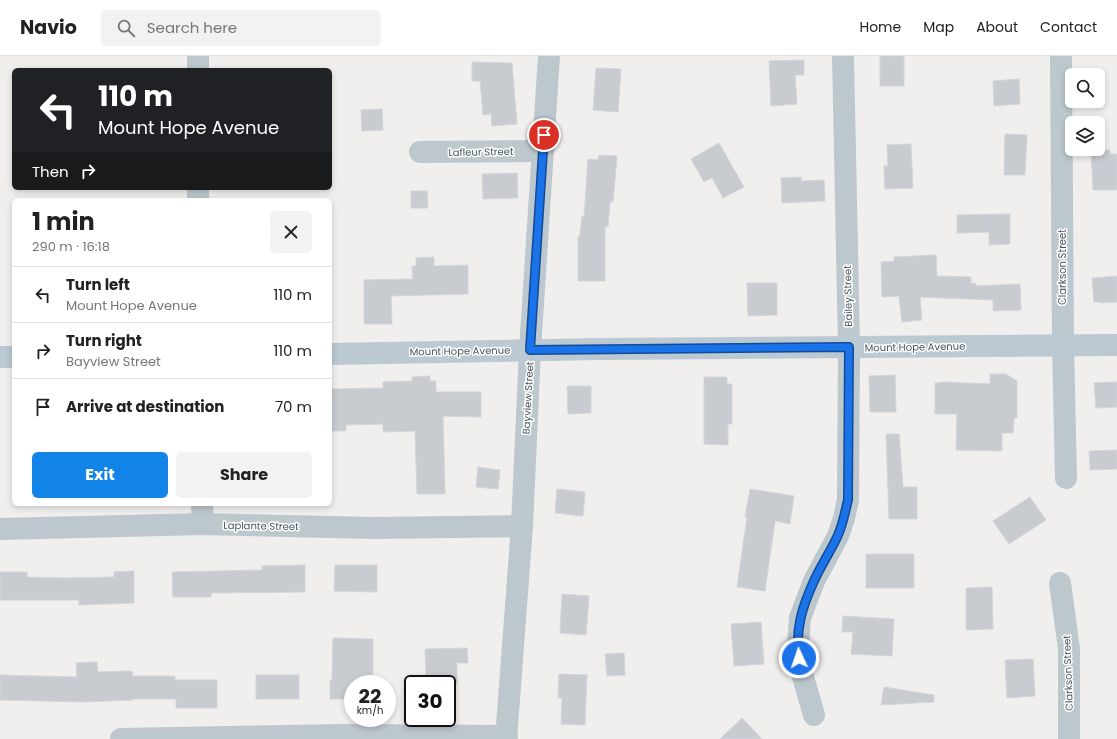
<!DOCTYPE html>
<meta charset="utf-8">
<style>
body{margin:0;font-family:Poppins,sans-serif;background:#f2f2f2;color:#222;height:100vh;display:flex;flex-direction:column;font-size:15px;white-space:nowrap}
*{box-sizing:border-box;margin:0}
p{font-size:13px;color:#767676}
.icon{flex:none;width:22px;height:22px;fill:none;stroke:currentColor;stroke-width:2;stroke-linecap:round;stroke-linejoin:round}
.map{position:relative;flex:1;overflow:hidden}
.drawer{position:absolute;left:12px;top:142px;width:320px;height:308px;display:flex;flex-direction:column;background:#fff;border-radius:6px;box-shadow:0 2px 6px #0003}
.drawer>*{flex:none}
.guide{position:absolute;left:12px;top:12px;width:320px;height:122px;border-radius:6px;box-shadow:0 2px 6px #0003;background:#202124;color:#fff;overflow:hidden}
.tools{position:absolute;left:1065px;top:12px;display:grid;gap:8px}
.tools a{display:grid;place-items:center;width:40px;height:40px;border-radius:6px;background:#fff;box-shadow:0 2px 6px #0003;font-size:20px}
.speed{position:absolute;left:344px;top:619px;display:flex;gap:8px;font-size:20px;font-weight:700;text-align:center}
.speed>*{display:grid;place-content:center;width:52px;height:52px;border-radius:50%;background:#fff;box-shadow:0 2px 6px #0003;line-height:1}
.speed small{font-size:10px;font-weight:400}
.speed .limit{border:2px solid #111;border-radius:6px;background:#fff;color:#111}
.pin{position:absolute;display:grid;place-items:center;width:34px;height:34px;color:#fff;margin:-17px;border:2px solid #fff;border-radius:50%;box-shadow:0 1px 4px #0007}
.me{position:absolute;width:44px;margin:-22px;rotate:357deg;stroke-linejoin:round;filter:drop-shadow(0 0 3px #0008)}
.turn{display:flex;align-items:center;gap:14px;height:84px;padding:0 20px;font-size:18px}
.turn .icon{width:52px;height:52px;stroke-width:2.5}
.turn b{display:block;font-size:28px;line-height:34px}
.then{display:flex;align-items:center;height:38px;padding:0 20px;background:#0003;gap:8px;font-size:15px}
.round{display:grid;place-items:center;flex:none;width:42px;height:42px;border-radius:6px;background:#f2f2f2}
.headline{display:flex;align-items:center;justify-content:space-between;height:68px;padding:0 20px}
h1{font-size:24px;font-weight:700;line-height:30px}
.cta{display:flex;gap:8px;margin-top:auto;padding:8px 20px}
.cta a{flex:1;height:46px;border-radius:6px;background:#1284e7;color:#fff;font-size:16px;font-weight:700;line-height:46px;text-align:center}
.cta a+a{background:#f2f2f2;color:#222}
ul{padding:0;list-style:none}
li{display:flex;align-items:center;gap:12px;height:56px;padding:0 20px;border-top:1px solid #e0e0e0}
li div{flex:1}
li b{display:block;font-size:15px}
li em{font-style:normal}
header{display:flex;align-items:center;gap:24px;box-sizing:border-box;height:56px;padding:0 20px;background:#fff;border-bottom:1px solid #e0e0e0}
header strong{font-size:19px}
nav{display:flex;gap:22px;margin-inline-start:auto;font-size:14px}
.search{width:280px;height:36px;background:#f2f2f2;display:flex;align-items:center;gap:10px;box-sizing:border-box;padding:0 14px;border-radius:6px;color:#767676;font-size:15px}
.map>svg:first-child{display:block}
.building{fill:#c8ccd1;stroke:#d2d5da}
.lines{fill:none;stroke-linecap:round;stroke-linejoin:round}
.street{stroke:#bcc7ce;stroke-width:22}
.secondary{stroke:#bbc9d3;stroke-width:22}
.route-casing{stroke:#114b97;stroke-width:10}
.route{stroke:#1a73e8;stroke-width:7}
.labels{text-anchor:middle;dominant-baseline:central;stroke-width:3;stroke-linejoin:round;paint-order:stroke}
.street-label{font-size:10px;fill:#46545c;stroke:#fff}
</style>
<header>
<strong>Navio</strong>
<div class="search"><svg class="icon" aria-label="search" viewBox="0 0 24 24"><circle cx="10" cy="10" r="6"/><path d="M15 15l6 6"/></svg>Search here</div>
<nav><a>Home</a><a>Map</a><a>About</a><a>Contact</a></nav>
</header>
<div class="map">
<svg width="1117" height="683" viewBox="0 0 1117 683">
<rect width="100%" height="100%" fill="#f1eeee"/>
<g class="building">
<rect x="880" y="0" width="24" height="30"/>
<polygon points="804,4 804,19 795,19 797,48 771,50 769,5"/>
<polygon points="472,6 512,7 517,68 492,70 491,58 483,59 480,25 472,25"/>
<polygon points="596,12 621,13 618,56 593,54"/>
<polygon points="1019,23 1020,48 994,50 993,25"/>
<polygon points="382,53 383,74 362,75 361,54"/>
<polygon points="1005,78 1027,79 1025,119 1004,119"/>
<polygon points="719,87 744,131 723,142 712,122 704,126 691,103"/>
<polygon points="911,88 913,132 885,133 884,110 888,110 887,89"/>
<polygon points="1091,94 1110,94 1110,98 1117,98 1117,134 1093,134"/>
<polygon points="599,99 617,100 613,146 610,146 608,171 605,171 605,225 578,225 578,180 580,180 582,160 584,161 588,103 598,104"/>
<polygon points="517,117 518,142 483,143 482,118"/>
<polygon points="801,121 801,125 824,124 825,145 782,147 781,122"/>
<polygon points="411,135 427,135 428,152 411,152"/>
<polygon points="1010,158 1010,188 989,189 989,176 957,177 957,159"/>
<polygon points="936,199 937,220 971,221 971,227 976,228 976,230 1020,228 1021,254 993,255 993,244 920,241 922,264 902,266 899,240 882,241 881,206 894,205 894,201"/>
<polygon points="434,201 434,210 468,209 468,238 391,240 392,268 364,268 364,224 413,223 412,210 416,210 416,202"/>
<polygon points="1117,220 1117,246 1101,247 1101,246 1094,246 1092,222"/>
<polygon points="747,227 777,227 777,259 748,260"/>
<polygon points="990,318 1006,318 1017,325 1017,362 1014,362 1013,377 1002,377 1002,395 956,394 957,358 935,358 935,327 944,326 990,328"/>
<polygon points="895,319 896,356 870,356 869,320"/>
<polygon points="430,320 430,325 436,325 436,336 481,336 481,361 443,360 445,438 417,438 415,375 383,376 383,368 346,369 346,375 330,375 330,333 383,332 383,326 412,325 412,321"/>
<polygon points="704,321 727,321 727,328 732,328 732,368 728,368 728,389 704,388"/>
<polygon points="1113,326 1117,326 1117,351 1096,352 1094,327"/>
<polygon points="567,330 591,330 591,357 568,358"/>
<polygon points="886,378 899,378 903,431 917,431 917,463 889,463"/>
<polygon points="1117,394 1117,413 1090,414 1089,395"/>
<polygon points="478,411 500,414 498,433 476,431"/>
<polygon points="557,433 585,436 583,460 555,457"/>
<polygon points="750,433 794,440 790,468 775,465 765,535 737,531 747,461 745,461"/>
<polygon points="1030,441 1046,464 1009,488 993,465"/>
<rect x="866" y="498" width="48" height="34"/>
<polygon points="305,509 305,536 211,537 211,541 173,541 172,516 262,514 262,510"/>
<polygon points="335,509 377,509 377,536 334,535"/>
<polygon points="134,515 134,547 79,549 79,544 0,544 0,516 27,516 27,521 65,522 114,521 114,516"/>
<polygon points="992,531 993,573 966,574 966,532"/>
<polygon points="562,538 589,540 586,579 560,577"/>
<polygon points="843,560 894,563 892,600 851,598 853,576 842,576"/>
<polygon points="761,566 764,608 734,610 731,568"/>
<polygon points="333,582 373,583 373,628 353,628 353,643 330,643 330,624 332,624"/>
<polygon points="467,592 468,607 457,607 457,628 429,628 429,619 426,619 425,593"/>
<polygon points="624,597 625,619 607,620 605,598"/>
<polygon points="1033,603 1035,640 1007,642 1005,604"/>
<polygon points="97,606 98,616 132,615 133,620 175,620 175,624 217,624 217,652 176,652 176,643 133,643 133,644 84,646 0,644 0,619 77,621 76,607"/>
<polygon points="559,618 587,619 585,669 561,668 562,642 558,642"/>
<rect x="256" y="619" width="43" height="24"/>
<polygon points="884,631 934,639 934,646 881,649"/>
<polygon points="742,662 762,683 720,683"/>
</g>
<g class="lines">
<g class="street">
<polyline points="198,0 198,14"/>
<polyline points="1061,0 1063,289 1066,422"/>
<polyline points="420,96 543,95"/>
<polyline points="198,132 198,144"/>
<polyline points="202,448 203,468"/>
<polyline points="0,473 203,468 374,472 522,470"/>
<polyline points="1060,527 1069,593 1069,683"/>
<polyline points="814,659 801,614 798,590 800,562 814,525 838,480 844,462 848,444 849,291 843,0"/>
<polyline points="121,683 345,679 507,680"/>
<polyline points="506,683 522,470 530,294 549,0"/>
</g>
<g class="secondary">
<polyline points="330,298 599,293 1117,289"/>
<polyline points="0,301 14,301"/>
</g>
</g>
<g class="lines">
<g class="route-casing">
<path id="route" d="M544 79 530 294 849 291 848 444C845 456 843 468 838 479 831 495 821 509 814 525 802 551 795 574 799 602"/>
</g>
<use href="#route" class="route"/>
</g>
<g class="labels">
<g class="street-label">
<text transform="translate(481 96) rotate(-1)">Lafleur Street</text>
<text transform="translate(1062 211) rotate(-90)">Clarkson Street</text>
<text transform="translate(848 240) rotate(-91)">Bailey Street</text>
<text transform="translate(915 291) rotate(-1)">Mount Hope Avenue</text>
<text transform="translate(460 295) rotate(-1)">Mount Hope Avenue</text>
<text transform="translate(528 342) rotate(-87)">Bayview Street</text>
<text transform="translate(261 470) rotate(1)">Laplante Street</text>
<text transform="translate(1068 617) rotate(-92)">Clarkson Street</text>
</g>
</g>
</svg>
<div class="tools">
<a><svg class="icon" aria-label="search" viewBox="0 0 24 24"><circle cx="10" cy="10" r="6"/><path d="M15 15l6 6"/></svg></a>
<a><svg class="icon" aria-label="layers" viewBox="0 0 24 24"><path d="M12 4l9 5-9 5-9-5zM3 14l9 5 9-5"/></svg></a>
</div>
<div class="speed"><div>22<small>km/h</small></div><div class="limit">30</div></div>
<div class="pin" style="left:544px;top:79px;background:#d93025"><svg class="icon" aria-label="arrive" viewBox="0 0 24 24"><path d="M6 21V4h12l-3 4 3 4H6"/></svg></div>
<svg class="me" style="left:799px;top:602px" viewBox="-20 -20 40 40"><circle r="17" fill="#1a73e8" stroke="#fff" stroke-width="3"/><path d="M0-11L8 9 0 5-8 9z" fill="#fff"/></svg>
<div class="guide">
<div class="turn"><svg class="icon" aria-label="left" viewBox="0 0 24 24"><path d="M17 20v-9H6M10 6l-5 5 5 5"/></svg><div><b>110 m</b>Mount Hope Avenue</div></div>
<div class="then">Then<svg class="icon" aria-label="right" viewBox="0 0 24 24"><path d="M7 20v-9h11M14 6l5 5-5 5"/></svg></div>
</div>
<section class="drawer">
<div class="headline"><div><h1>1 min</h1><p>290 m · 16:18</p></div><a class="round"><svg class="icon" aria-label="close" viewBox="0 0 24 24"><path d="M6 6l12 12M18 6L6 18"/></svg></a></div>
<ul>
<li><svg class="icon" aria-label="left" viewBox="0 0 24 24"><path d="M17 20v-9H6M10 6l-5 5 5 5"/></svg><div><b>Turn left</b><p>Mount Hope Avenue</p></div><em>110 m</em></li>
<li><svg class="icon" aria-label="right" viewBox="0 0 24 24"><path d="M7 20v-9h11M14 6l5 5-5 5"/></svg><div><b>Turn right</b><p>Bayview Street</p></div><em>110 m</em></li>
<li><svg class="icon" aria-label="arrive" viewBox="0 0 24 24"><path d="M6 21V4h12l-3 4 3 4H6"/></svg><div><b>Arrive at destination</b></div><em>70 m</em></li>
</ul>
<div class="cta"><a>Exit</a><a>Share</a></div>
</section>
</div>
